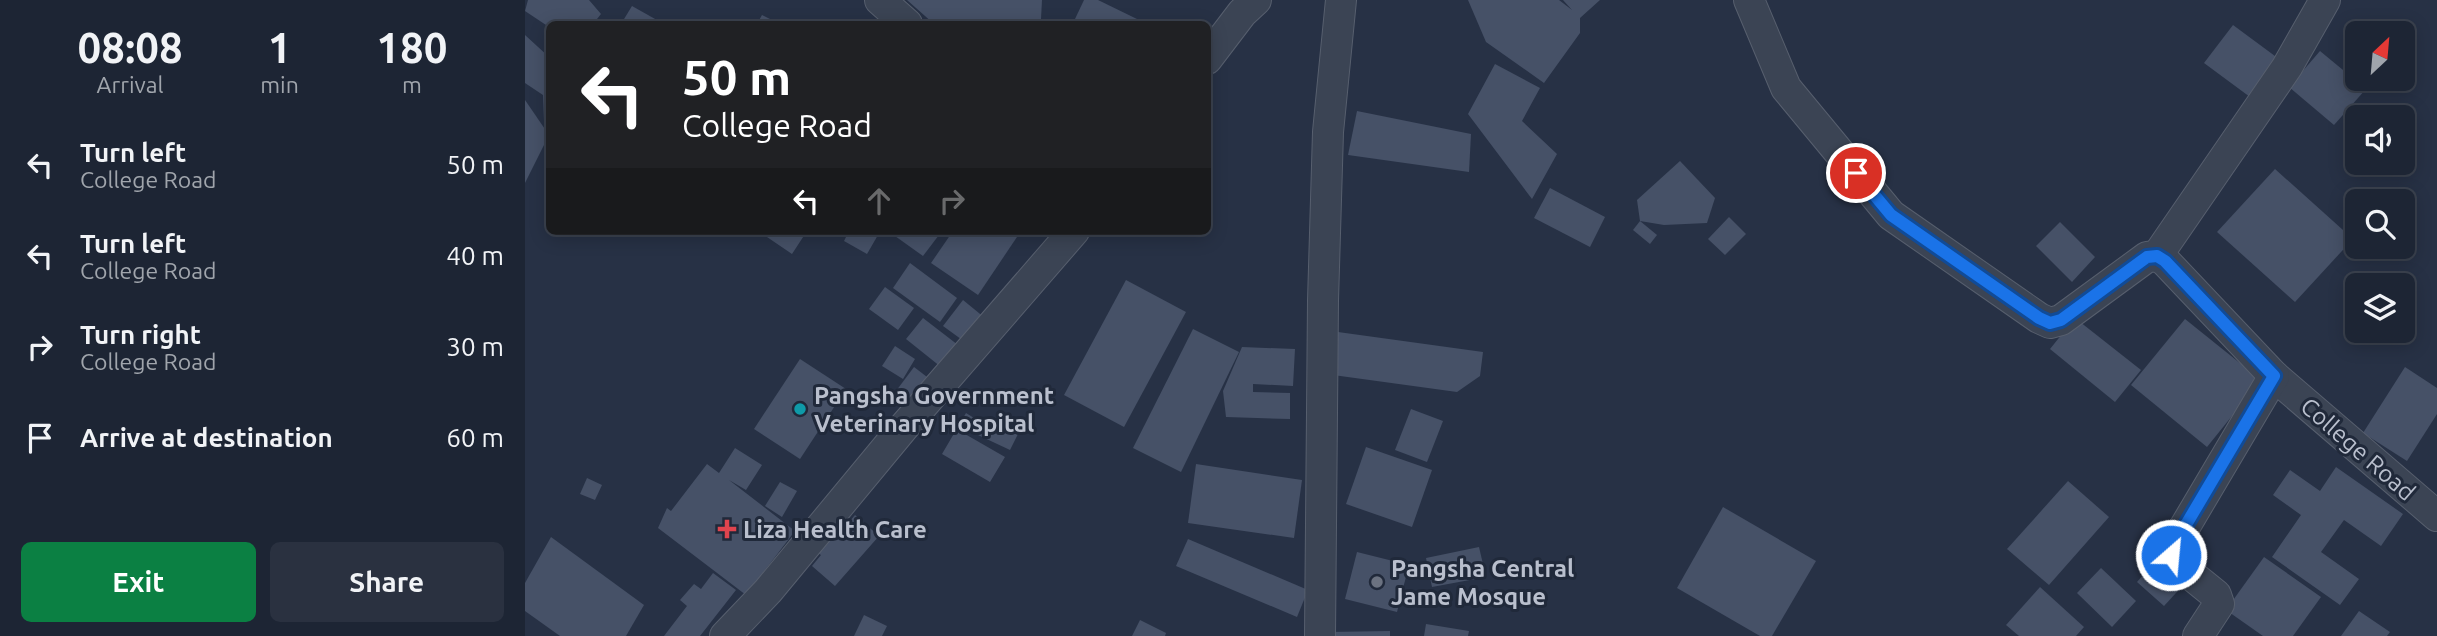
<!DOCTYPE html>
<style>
body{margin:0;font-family:Ubuntu,sans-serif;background:#2a3140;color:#f1f3f6;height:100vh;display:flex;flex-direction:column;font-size:26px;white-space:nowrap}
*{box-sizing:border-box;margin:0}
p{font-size:23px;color:#a0a5ac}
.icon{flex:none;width:38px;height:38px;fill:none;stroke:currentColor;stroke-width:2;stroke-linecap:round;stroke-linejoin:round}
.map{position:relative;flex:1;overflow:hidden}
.side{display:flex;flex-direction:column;background:#1d2534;width:525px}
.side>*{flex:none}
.hud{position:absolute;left:21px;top:21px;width:665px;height:214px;border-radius:10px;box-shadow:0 4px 18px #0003,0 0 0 2px #3b424f;background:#202124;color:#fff;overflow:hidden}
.needle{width:46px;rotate:26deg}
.controls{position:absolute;left:1820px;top:21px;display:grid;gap:14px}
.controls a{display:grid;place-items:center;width:70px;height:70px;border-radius:10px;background:#1d2534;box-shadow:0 4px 18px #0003,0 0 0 2px #3b424f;font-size:35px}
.pin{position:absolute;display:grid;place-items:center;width:60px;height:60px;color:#fff;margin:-30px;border:4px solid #fff;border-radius:50%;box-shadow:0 2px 7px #0007}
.me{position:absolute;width:77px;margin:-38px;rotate:27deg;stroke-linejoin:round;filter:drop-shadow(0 0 5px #0008)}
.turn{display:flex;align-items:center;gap:24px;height:147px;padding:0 21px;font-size:32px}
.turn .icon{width:91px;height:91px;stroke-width:2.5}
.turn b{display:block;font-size:49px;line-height:60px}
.lanes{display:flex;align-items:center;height:66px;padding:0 21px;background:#0003;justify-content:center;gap:35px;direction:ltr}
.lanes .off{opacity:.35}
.eta{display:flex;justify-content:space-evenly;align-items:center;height:119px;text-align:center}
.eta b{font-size:42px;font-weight:700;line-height:49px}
.primary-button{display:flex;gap:14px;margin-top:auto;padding:14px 21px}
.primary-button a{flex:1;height:80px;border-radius:10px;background:#0b8043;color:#fff;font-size:28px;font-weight:700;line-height:80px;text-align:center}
.primary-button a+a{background:#2a3140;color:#f1f3f6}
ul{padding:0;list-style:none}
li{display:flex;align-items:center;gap:21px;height:91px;padding:0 21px}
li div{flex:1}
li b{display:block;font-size:26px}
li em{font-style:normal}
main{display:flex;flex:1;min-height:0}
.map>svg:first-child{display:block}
.building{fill:#465167}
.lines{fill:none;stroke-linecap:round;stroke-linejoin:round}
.minor-casing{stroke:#575f6e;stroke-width:32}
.minor{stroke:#3b4454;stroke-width:30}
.route-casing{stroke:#114b97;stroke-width:18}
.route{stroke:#1a73e8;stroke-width:12}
.culture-dot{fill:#0f9aa8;stroke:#20293a;stroke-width:2.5}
.health-dot{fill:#e0444e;stroke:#20293a;stroke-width:2.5}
.worship-dot{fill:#6b7280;stroke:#20293a;stroke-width:2.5}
.labels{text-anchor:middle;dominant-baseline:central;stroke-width:6;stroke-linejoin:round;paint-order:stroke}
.poi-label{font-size:24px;font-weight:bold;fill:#b9bfcd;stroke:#20293a;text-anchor:start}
.street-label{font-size:24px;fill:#b9bfcd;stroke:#20293a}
</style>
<main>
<section class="side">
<div class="eta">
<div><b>08:08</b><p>Arrival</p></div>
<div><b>1</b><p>min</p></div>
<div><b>180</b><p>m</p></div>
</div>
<ul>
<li><svg class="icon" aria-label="left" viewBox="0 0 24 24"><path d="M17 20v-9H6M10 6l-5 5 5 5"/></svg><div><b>Turn left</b><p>College Road</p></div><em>50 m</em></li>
<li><svg class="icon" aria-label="left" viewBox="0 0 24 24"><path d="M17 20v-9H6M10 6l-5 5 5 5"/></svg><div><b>Turn left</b><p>College Road</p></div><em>40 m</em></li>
<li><svg class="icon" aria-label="right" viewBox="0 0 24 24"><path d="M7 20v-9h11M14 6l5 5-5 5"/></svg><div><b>Turn right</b><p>College Road</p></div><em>30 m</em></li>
<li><svg class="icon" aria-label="arrive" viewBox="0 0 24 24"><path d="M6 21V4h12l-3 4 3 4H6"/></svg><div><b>Arrive at destination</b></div><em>60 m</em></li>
</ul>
<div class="primary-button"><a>Exit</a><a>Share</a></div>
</section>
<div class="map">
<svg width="1912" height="636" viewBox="0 0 1912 636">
<rect width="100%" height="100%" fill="#273145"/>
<g class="building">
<polygon points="3,0 64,0 76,14 68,24 24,24 24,27 0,11"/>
<polygon points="382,0 517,0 516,19 512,24 409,24"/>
<polygon points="559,0 573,0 612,19 610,24 563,24 550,19"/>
<polygon points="943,0 1034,0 1047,10 1038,0 1075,0 1055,18 1055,33 1019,83 961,42"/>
<polygon points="107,6 139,24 96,24"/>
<polygon points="237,15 255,24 232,24"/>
<polygon points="1708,25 1754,59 1725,97 1679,63"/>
<polygon points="0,35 24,57 24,110 19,121 18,95 0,83"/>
<polygon points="1795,51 1841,89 1809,125 1764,87"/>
<polygon points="970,64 1015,88 997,121 1032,154 1007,199 943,114"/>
<polygon points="0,100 24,135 0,183"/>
<polygon points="832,111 946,134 944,172 823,155"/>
<polygon points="1155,161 1190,198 1182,223 1139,225 1115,221 1112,200"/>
<polygon points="1750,169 1828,239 1770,302 1692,232"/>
<polygon points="1025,188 1080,217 1065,247 1009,218"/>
<polygon points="1204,217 1221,234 1200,255 1183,239"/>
<polygon points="1115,221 1132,235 1125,244 1108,230"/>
<polygon points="1535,222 1570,257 1547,282 1511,246"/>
<polygon points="247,231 261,232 282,231 267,254 242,237"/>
<polygon points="324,231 347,231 353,235 342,254 319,241"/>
<polygon points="363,231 417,231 398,256"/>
<polygon points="428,231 496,231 453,295 406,263"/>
<polygon points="385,263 432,298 415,322 368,288"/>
<polygon points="601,280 661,312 599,427 539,395"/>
<polygon points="360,287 389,308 373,330 344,309"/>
<polygon points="438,300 460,318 440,342 418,326"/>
<polygon points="398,318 433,345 416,367 381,339"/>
<polygon points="1550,318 1616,370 1590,402 1525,349"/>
<polygon points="1660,319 1736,380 1682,447 1606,385"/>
<polygon points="668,329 714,352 656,472 608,448"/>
<polygon points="813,332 958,352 955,376 932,392 808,375"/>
<polygon points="370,346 390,359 378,379 357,366"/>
<polygon points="717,347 770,349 768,386 728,384 728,392 765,393 765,419 701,417 698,391"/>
<polygon points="275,359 321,389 275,459 229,429"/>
<polygon points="389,367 406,380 389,403 371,391"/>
<polygon points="1880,367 1912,388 1912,414 1882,461 1838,433"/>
<polygon points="886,409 918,421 902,462 870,450"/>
<polygon points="441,413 449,418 440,434 480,457 465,482 417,454"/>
<polygon points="461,418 493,434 485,450 453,435"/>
<polygon points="841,447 907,470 887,527 821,504"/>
<polygon points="210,448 237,465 221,490 204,480 270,531 221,595 133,528 142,508 146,511 182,464 194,473"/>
<polygon points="671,464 777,480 769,538 663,523"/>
<polygon points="1811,467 1878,514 1856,546 1819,520 1796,552 1834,579 1815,605 1747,557 1776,515 1748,495 1765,470 1795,491"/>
<polygon points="62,478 77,485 70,500 55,494"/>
<polygon points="1543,481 1584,517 1524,585 1482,549"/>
<polygon points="255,482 272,491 257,517 240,506"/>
<polygon points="1198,507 1291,561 1247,636 1235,636 1152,588"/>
<polygon points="330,515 354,536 310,586 287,566 296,555 289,550 302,535 308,541"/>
<polygon points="26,537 119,605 101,636 35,636 0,611 0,583"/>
<polygon points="663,539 783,590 772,617 651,566"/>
<polygon points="954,547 961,577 907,587 901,558"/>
<polygon points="832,552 884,565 872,612 820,599"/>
<polygon points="1634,556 1662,581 1639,606 1612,582"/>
<polygon points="1739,557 1796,597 1768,636 1738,636 1701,610"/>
<polygon points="1576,568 1611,601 1587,627 1552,593"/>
<polygon points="188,573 211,590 175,636 139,636 162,606 155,600 169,584 176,589"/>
<polygon points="1515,587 1559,627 1551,636 1494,636 1481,625"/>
<polygon points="1834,611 1865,632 1862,636 1816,636"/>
<polygon points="339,615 362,626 357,636 329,636"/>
<polygon points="615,620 641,633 640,636 607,636"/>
<polygon points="901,624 944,631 943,636 899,636"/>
<polygon points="865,631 865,636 803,636 803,632"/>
</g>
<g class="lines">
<g class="minor-casing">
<g id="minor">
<polyline points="355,0 382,24"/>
<polyline points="1224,0 1261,88 1366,215 1514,318 1525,323 1536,320 1622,257 1632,256 1640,261 1749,376 1912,516"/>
<polyline points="682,59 717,13 731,0"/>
<polyline points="1632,256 1762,67 1800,0"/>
<polyline points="200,636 243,591 378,428 549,231"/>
<polyline points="795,636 798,301 803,132 816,0"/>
<polyline points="1673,636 1694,604 1691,595 1649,561 1646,555 1649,545 1749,376"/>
</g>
</g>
<use href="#minor" class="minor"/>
</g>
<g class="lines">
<g class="route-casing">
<polyline id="route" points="1331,173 1366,215 1514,318 1525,323 1536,320 1622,257 1632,256 1640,261 1749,376 1649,545 1646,555"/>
</g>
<use href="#route" class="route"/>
</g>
<circle class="culture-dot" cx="275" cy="409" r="7"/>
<path class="health-dot" d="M198.5 518.5h7v7h7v7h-7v7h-7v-7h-7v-7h7z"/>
<circle class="worship-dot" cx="852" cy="582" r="7"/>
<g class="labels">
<g class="poi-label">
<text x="289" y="395">Pangsha Government<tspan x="289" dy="28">Veterinary Hospital</tspan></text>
<text x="218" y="529">Liza Health Care</text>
<text x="866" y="568">Pangsha Central<tspan x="866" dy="28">Jame Mosque</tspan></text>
</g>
<g class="street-label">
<text transform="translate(1833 449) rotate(41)">College Road</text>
</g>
</g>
</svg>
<div class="controls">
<a><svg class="needle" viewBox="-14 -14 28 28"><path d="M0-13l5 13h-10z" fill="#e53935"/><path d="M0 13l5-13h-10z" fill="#a0a5ac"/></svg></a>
<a><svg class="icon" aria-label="sound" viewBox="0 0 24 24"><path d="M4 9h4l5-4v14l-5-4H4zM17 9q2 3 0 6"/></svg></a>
<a><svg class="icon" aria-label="search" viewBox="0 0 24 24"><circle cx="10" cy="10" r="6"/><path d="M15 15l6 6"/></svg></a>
<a><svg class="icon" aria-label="layers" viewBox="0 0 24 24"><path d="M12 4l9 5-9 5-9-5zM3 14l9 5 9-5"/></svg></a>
</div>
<div class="pin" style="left:1331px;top:173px;background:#d93025"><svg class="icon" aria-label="arrive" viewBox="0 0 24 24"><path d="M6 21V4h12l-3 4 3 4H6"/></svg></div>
<svg class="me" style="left:1646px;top:555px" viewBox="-20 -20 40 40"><circle r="17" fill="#1a73e8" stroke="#fff" stroke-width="3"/><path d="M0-11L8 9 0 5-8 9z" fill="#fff"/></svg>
<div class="hud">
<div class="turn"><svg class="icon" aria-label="left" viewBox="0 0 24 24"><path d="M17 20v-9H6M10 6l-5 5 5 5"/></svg><div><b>50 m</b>College Road</div></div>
<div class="lanes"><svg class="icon" aria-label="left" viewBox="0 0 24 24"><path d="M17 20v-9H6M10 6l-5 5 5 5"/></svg><svg class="icon off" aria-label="ahead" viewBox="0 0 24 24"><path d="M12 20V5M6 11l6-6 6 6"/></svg><svg class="icon off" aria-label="right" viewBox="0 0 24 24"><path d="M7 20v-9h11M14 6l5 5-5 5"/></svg></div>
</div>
</div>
</main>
